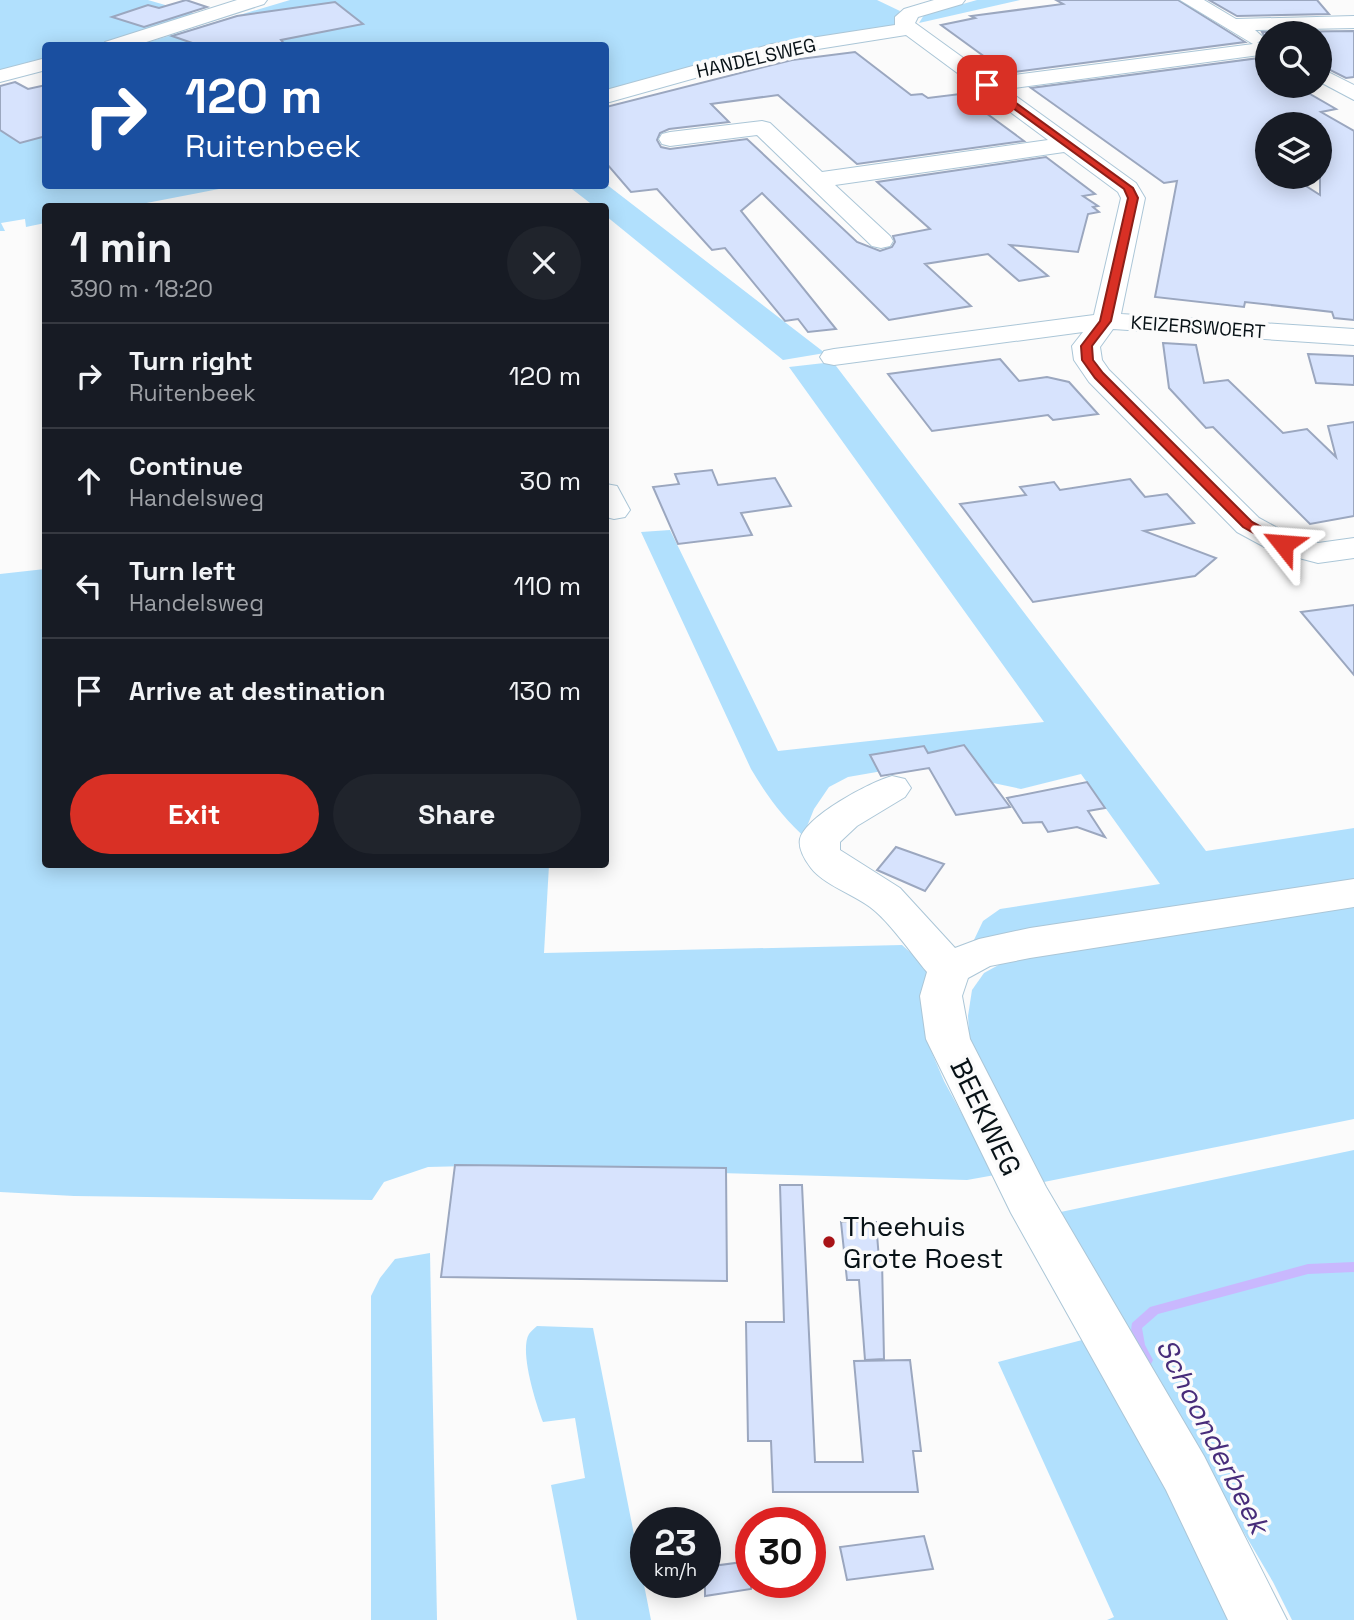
<!DOCTYPE html>
<meta charset="utf-8">
<style>
body{margin:0;font-family:"Space Grotesk",sans-serif;background:#20242c;color:#f1f3f6;height:100vh;display:flex;flex-direction:column;font-size:26px;white-space:nowrap}
*{box-sizing:border-box;margin:0}
p{font-size:23px;color:#9ea1a6}
.icon{flex:none;width:38px;height:38px;fill:none;stroke:currentColor;stroke-width:2;stroke-linecap:round;stroke-linejoin:round}
.map{position:relative;flex:1;overflow:hidden}
.sheet{position:absolute;left:42px;top:203px;width:567px;height:665px;display:flex;flex-direction:column;background:#171b24;border-radius:7px;box-shadow:0 4px 18px #0003}
.sheet>*{flex:none}
.guide{position:absolute;left:42px;top:42px;width:567px;height:147px;border-radius:7px;box-shadow:0 4px 18px #0003;background:#1a4fa0;color:#fff;overflow:hidden}
.buttons{position:absolute;left:1255px;top:21px;display:grid;gap:14px}
.buttons a{display:grid;place-items:center;width:77px;height:77px;border-radius:50%;background:#171b24;box-shadow:0 4px 18px #0003;font-size:35px}
.speed{position:absolute;left:630px;top:1507px;display:flex;gap:14px;font-size:35px;font-weight:700;text-align:center}
.speed>*{display:grid;place-content:center;width:91px;height:91px;border-radius:50%;background:#171b24;box-shadow:0 4px 18px #0003;line-height:1}
.speed small{font-size:18px;font-weight:400}
.speed .limit{border:10px solid #d22;background:#fff;color:#111}
.pin{position:absolute;display:grid;place-items:center;width:60px;height:60px;color:#fff;margin:-30px;border-radius:14px;box-shadow:0 4px 10px #0006}
.me{position:absolute;width:77px;margin:-38px;rotate:298deg;stroke-linejoin:round;filter:drop-shadow(0 0 5px #0008)}
.turn{display:flex;align-items:center;gap:24px;height:147px;padding:0 28px;font-size:32px}
.turn .icon{width:91px;height:91px;stroke-width:2.5}
.turn b{display:block;font-size:49px;line-height:60px}
.round{display:grid;place-items:center;flex:none;width:74px;height:74px;border-radius:37px;background:#20242c}
.head{display:flex;align-items:center;justify-content:space-between;height:119px;padding:0 28px}
h1{font-size:42px;font-weight:700;line-height:52px}
.button{display:flex;gap:14px;margin-top:auto;padding:14px 28px}
.button a{flex:1;height:80px;border-radius:42px;background:#d93025;color:#fff;font-size:28px;font-weight:700;line-height:80px;text-align:center}
.button a+a{background:#20242c;color:#f1f3f6}
ul{padding:0;list-style:none}
li{display:flex;align-items:center;gap:21px;height:105px;padding:0 28px;border-top:2px solid #363941}
li div{flex:1}
li b{display:block;font-size:26px}
li em{font-style:normal}
.map>svg:first-child{display:block}
.green{fill:#b1e0fd}
.lines{fill:none;stroke-linecap:round;stroke-linejoin:round}
.stream{fill:#c9b8fe;fill-rule:evenodd}
.building{fill:#d7e3fd;stroke:#9ba7bf;stroke-width:2;fill-rule:evenodd}
.minor-casing{stroke:#abc6d7;stroke-width:2}
.minor{fill:#fff;fill-rule:evenodd}
.route{fill:#d93025;stroke:#8d1f18;stroke-width:2}
.poi-dot{fill:#a81317;stroke:#fbfbfb;stroke-width:2.5}
.labels{text-anchor:middle;dominant-baseline:central;stroke-width:7;stroke-linejoin:round;paint-order:stroke}
.far-street-label{font-size:19px;fill:#081217;stroke:#fbfbfb}
.near-street-label{font-size:28px;fill:#081217;stroke:#fbfbfb}
.near-poi-label{font-size:28px;fill:#081217;stroke:#fbfbfb;text-anchor:start}
.near-water-label{font-size:28px;font-style:italic;fill:#472c7a;stroke:#fbfbfb}
</style>
<div class="map">
<svg width="1354" height="1620" viewBox="0 0 1354 1620">
<rect width="100%" height="100%" fill="#fbfbfb"/>
<g class="green">
<polygon points="0,0 148,0 203,16 103,45 46,46 45,62 0,74"/>
<polygon points="290,0 877,0 900,11 895,22 897,26 606,95 606,46 135,46"/>
<polygon points="977,0 1020,0 919,23 924,15"/>
<polygon points="45,121 46,186 220,186 219,189 131,206 46,206 45,223 26,227 25,219 1,223 5,231 0,231 0,128"/>
<polygon points="606,184 825,353 783,360 606,216 606,206 594,206 568,186"/>
<path d="M833 362 1206 851 1354 828V879L973 942 983 921 1000 909 1160 884 1081 774 1021 789 927 769H894L848 777 829 787 814 809 806 829 807 839C783 818 767 796 751 769L641 532 670 530 778 751 1044 722 789 367Z"/>
<polygon points="45,569 46,864 549,865 544,953 902,945 929,969 929,1046 944,1081 995,1175 967,1180 468,1166 428,1167 384,1182 372,1200 74,1196 0,1192 0,574"/>
<polygon points="1354,905 1354,1119 1039,1183 970,1049 968,1016 972,990 984,973 1004,962"/>
<polygon points="1354,1150 1354,1620 1292,1620 1273,1582 1056,1213"/>
<polygon points="430,1253 437,1620 371,1620 371,1296 380,1278 395,1259"/>
<path d="M537 1326 593 1328 651 1620H577L551 1485 585 1478 575 1418 543 1422C536 1404 519 1351 529 1334 531 1331 534 1329 537 1326Z"/>
<polygon points="1086,1339 1240,1620 1107,1620 1114,1617 998,1362"/>
</g>
<g class="lines">
<path class="stream" d="M1354 1262V1272L1308 1274 1158 1314 1142 1328 1145 1345 1153 1360 1151 1364 1147 1365 1143 1364C1135 1351 1129 1338 1132 1323L1150 1307 1308 1264Z"/>
</g>
<g class="building">
<polygon points="186,0 207,7 144,27 112,17 148,5 159,8"/>
<polygon points="1056,0 1178,0 1245,42 1007,73 941,25 975,18 971,16 1063,4"/>
<polygon points="1209,0 1317,0 1329,14 1237,16"/>
<polygon points="335,2 363,24 281,40 286,46 201,46 172,36 237,16"/>
<polygon points="1354,31 1354,77 1346,78 1320,65 1320,33 1267,33 1267,39 1266,39 1262,32"/>
<polygon points="855,52 911,95 922,94 928,98 960,94 1024,141 857,164 778,95 711,104 729,122 669,129 660,133 657,140 661,147 670,149 747,139 857,242 880,251 892,247 895,242 893,236 930,229 877,182 1046,157 1095,194 1083,196 1098,206 1093,207 1099,212 1088,214 1078,252 1010,245 1048,276 1019,281 988,254 925,264 971,306 889,320 762,193 741,211 836,329 808,332 798,319 785,321 725,248 712,250 657,189 631,192 606,163 606,107 792,60"/>
<path d="M1267 57V86H1296L1336 109 1321 112 1354 131V320L1334 318 1332 312 1245 302 1244 307 1155 297 1177 181 1164 183 1031 88ZM1267 124H1320V195L1292 177H1267Z"/>
<polygon points="15,82 28,89 46,85 46,136 20,143 0,130 0,86"/>
<polygon points="1163,343 1196,345 1204,383 1228,380 1283,433 1307,429 1336,457 1328,426 1354,422 1354,516 1310,524 1213,427 1206,428 1169,388"/>
<polygon points="1308,354 1354,356 1354,385 1316,383"/>
<polygon points="1000,359 1019,381 1047,377 1069,382 1098,414 1053,420 1048,415 932,431 888,374"/>
<polygon points="712,470 718,485 775,478 791,506 741,513 752,535 678,544 653,487 679,484 675,474"/>
<polygon points="1130,479 1145,497 1167,494 1194,523 1144,531 1216,558 1195,576 1033,602 960,504 1026,495 1020,487 1054,482 1060,490"/>
<polygon points="1354,605 1354,675 1301,612"/>
<polygon points="964,745 1010,807 956,815 929,768 881,776 870,755 924,746 928,753"/>
<polygon points="1087,782 1105,808 1088,811 1105,837 1077,827 1048,832 1042,822 1023,823 1007,798"/>
<polygon points="896,847 944,864 925,891 877,870"/>
<polygon points="455,1165 726,1168 727,1281 441,1277"/>
<polygon points="780,1185 802,1185 815,1462 863,1462 854,1361 910,1360 921,1451 913,1451 918,1492 773,1492 771,1441 748,1441 746,1322 784,1322"/>
<polygon points="841,1222 876,1222 879,1259 882,1259 884,1359 865,1360 859,1280 847,1280"/>
<polygon points="924,1536 933,1569 847,1580 840,1547"/>
<polygon points="751,1561 751,1589 705,1596 705,1567"/>
</g>
<g class="lines">
<g class="minor-casing">
<g id="minor">
<polygon points="237,0 267,0 264,4 134,46 102,46 105,42"/>
<polygon points="934,0 965,0 962,4 918,17 915,23 991,78 1253,44 1180,0 1204,0 1236,19 1354,16 1354,28 1255,30 1264,38 1257,43 1267,42 1267,54 1006,89 1136,183 1145,198 1121,314 1354,329 1354,345 1113,329 1100,347 1102,360 1109,370 1259,518 1294,537 1318,543 1354,538 1354,558 1318,563 1272,551 1237,532 1089,382 1074,360 1072,346 1083,332 834,365 824,363 820,357 824,351 834,349 1094,315 1121,198 1118,192 1064,152 835,185 890,236 893,241 890,246 881,248 872,246 757,135 670,146 662,144 659,139 662,134 670,132 762,121 770,123 822,172 1048,140 906,35 774,56 606,103 606,90 772,44 895,25 895,17 904,9"/>
<polygon points="46,58 46,70 0,82 0,70"/>
<polygon points="1320,68 1354,85 1354,100 1320,82"/>
<polygon points="606,484 617,486 630,510 625,517 614,519 606,517"/>
<path d="M892 776 905 779 911 788 905 797 857 826 840 842V850L900 888 955 948 979 939 1030 928 1354 879V907L1030 958 990 966 968 978 962 996 970 1039 1046 1187 1204 1456 1287 1620H1228L1166 1490 1011 1213 926 1039 920 996 927 972C910 952 890 922 870 907 854 895 823 884 811 868 805 860 798 849 800 839 806 816 870 782 892 776Z"/>
</g>
</g>
<use href="#minor" class="minor"/>
</g>
<polygon class="route" points="984,84 990,84 1133,188 1138,198 1111,321 1092,346 1093,360 1103,373 1252,522 1288,541 1288,547 1278,547 1243,527 1095,378 1082,360 1081,346 1100,321 1128,198 1124,189 984,87"/>
<circle class="poi-dot" cx="829" cy="1242" r="7"/>
<g class="labels">
<g class="far-street-label">
<text transform="translate(756 58) rotate(-13)">HANDELSWEG</text>
<text transform="translate(1198 327) rotate(4)">KEIZERSWOERT</text>
</g>
<g class="near-street-label">
<text transform="translate(986 1117) rotate(64)">BEEKWEG</text>
</g>
<g class="near-poi-label">
<text x="843" y="1226">Theehuis<tspan x="843" dy="32">Grote Roest</tspan></text>
</g>
<g class="near-water-label">
<text transform="translate(1213 1436) rotate(63)">Schoonderbeek</text>
</g>
</g>
</svg>
<div class="buttons">
<a><svg class="icon" aria-label="search" viewBox="0 0 24 24"><circle cx="10" cy="10" r="6"/><path d="M15 15l6 6"/></svg></a>
<a><svg class="icon" aria-label="layers" viewBox="0 0 24 24"><path d="M12 4l9 5-9 5-9-5zM3 14l9 5 9-5"/></svg></a>
</div>
<div class="speed"><div>23<small>km/h</small></div><div class="limit">30</div></div>
<div class="pin" style="left:987px;top:85px;background:#d93025"><svg class="icon" aria-label="arrive" viewBox="0 0 24 24"><path d="M6 21V4h12l-3 4 3 4H6"/></svg></div>
<svg class="me" style="left:1283px;top:544px" viewBox="-20 -20 40 40"><path d="M0-17L14 15 0 8-14 15z" fill="#d93025" stroke="#fff" stroke-width="4"/></svg>
<div class="guide">
<div class="turn"><svg class="icon" aria-label="right" viewBox="0 0 24 24"><path d="M7 20v-9h11M14 6l5 5-5 5"/></svg><div><b>120 m</b>Ruitenbeek</div></div>
</div>
<section class="sheet">
<div class="head"><div><h1>1 min</h1><p>390 m · 18:20</p></div><a class="round"><svg class="icon" aria-label="close" viewBox="0 0 24 24"><path d="M6 6l12 12M18 6L6 18"/></svg></a></div>
<ul>
<li><svg class="icon" aria-label="right" viewBox="0 0 24 24"><path d="M7 20v-9h11M14 6l5 5-5 5"/></svg><div><b>Turn right</b><p>Ruitenbeek</p></div><em>120 m</em></li>
<li><svg class="icon" aria-label="ahead" viewBox="0 0 24 24"><path d="M12 20V5M6 11l6-6 6 6"/></svg><div><b>Continue</b><p>Handelsweg</p></div><em>30 m</em></li>
<li><svg class="icon" aria-label="left" viewBox="0 0 24 24"><path d="M17 20v-9H6M10 6l-5 5 5 5"/></svg><div><b>Turn left</b><p>Handelsweg</p></div><em>110 m</em></li>
<li><svg class="icon" aria-label="arrive" viewBox="0 0 24 24"><path d="M6 21V4h12l-3 4 3 4H6"/></svg><div><b>Arrive at destination</b></div><em>130 m</em></li>
</ul>
<div class="button"><a>Exit</a><a>Share</a></div>
</section>
</div>
